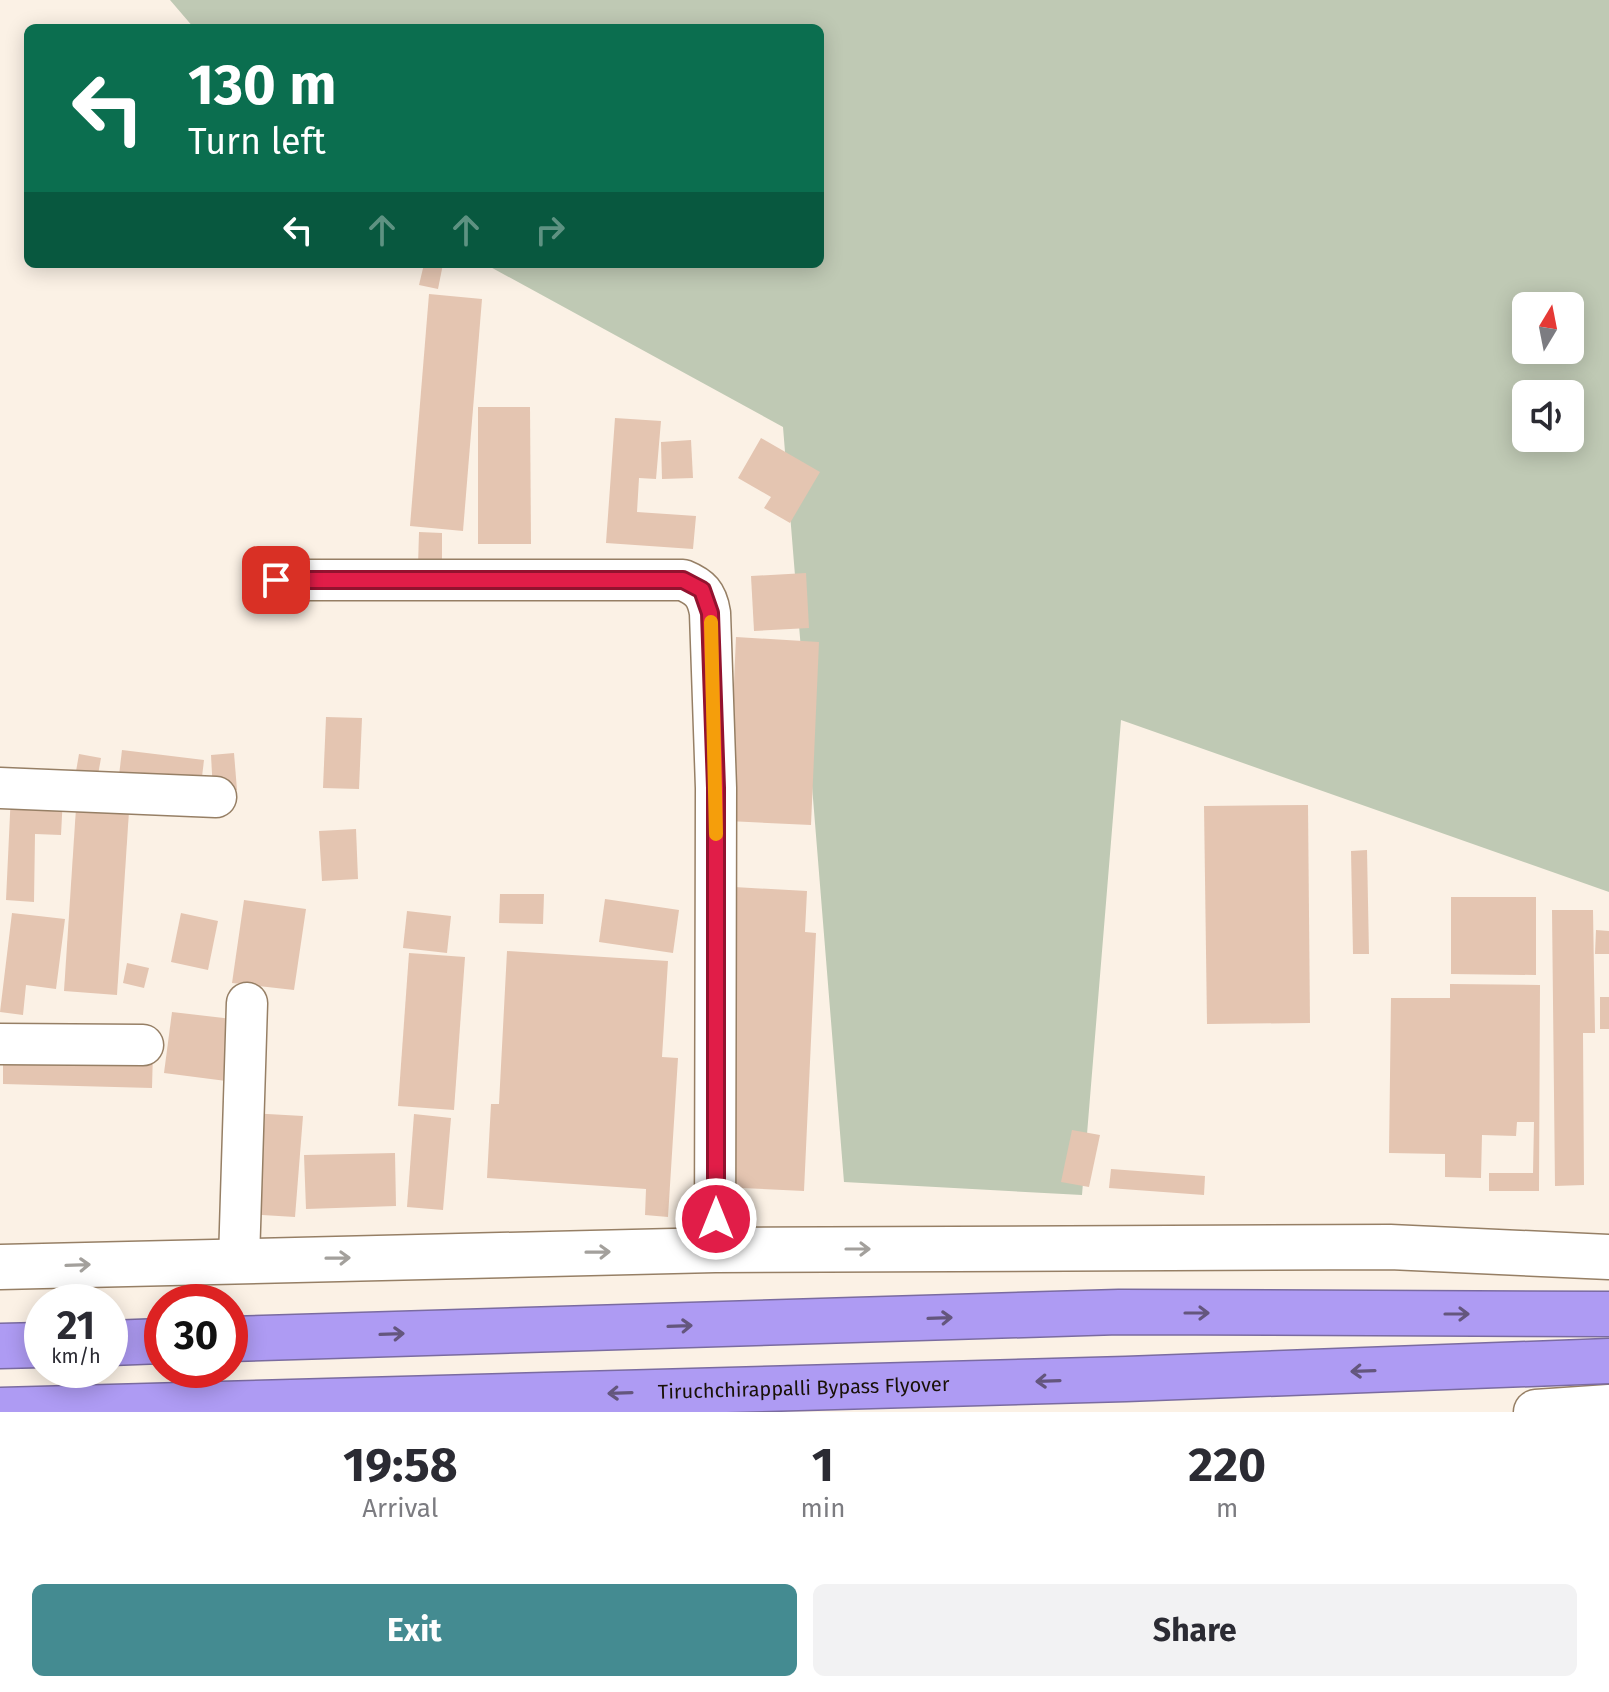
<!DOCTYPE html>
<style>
body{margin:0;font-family:"Fira Sans",sans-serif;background:#f2f2f3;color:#2b2b33;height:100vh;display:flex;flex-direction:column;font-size:30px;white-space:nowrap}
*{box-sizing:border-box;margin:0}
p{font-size:26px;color:#7c7c81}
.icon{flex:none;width:44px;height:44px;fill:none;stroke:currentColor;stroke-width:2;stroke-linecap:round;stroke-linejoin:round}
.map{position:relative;height:1412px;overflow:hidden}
.drawer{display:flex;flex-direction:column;background:#fff;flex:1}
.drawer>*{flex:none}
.top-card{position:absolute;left:24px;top:24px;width:800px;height:244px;border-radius:12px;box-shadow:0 4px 20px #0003;background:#0b6e4f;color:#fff;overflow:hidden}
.needle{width:52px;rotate:10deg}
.fabs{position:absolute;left:1512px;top:292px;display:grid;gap:16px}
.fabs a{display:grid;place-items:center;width:72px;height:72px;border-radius:12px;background:#fff;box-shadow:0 4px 20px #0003;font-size:40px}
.speed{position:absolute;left:24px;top:1284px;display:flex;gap:16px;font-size:40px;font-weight:700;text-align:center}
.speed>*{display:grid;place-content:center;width:104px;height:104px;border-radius:50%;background:#fff;box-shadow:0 4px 20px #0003;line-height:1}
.speed small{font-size:20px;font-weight:400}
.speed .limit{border:12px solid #d22;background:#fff;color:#111}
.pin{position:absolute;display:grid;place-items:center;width:68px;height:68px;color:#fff;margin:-34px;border-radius:16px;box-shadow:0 4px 12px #0006}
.me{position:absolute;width:88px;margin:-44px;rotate:0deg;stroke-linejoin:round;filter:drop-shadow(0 0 6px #0008)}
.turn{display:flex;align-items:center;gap:28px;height:168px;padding:0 32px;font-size:36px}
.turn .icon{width:104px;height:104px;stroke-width:2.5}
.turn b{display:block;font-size:56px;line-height:68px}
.lanes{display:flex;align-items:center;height:76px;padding:0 32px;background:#0003;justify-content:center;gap:40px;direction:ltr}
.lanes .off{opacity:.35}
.eta{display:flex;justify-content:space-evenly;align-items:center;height:136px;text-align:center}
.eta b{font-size:48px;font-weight:700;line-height:56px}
.action{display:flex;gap:16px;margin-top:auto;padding:16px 32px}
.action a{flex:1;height:92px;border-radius:12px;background:#448b91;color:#fff;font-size:32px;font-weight:700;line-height:92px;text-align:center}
.action a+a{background:#f2f2f3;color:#2b2b33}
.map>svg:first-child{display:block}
.green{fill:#bfc9b4;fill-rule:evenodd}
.building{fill:#e4c5b1}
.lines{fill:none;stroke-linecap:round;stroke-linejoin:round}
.street-casing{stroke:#967f65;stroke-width:43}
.secondary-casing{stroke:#967f65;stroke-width:47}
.highway-casing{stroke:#7a6ba0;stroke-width:47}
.street{stroke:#fff;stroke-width:40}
.secondary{stroke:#fff;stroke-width:44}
.highway{stroke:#ae9bf3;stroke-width:44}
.oneway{stroke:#a3a09c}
.oneway2{stroke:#64567d}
.route-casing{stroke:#92132f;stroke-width:20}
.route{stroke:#e11d48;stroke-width:14}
.slow{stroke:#f59e0b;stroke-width:14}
.labels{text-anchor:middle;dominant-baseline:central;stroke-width:6;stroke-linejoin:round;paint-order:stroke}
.street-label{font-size:20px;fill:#191107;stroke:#fbf1e5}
</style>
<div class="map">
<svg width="1609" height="1412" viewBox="0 0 1609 1412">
<rect width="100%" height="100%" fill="#fbf1e5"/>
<path class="green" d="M170 0H1609V892L1121 720 1082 1195 844 1182 783 427 485 264H820V28H194ZM1526 306H1570V350H1526ZM1526 394H1570V438H1526Z"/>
<g class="building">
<polygon points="424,264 443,264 438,289 419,285"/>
<polygon points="429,294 482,299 463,531 410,526"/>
<polygon points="478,407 530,407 531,544 478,544"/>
<polygon points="615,418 661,421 656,479 639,478 637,512 696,516 693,549 606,543"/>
<polygon points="761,438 820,472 790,523 764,508 771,497 738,478"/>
<polygon points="691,440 693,478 662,479 661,442"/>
<polygon points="419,532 442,533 442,566 418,566"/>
<polygon points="806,573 809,628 754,631 751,576"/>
<polygon points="736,637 819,642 811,825 728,821"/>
<polygon points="326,717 362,718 359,789 323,788"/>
<polygon points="122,750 204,760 200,794 118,784"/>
<polygon points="234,753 237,790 213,792 211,755"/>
<polygon points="79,754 101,758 96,786 74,783"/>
<polygon points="11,793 63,796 61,835 35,834 34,902 6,900"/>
<polygon points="1308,805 1310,1023 1207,1024 1204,806"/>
<polygon points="76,808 129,811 117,995 64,991"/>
<polygon points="356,829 358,879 322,881 319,831"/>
<polygon points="1367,850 1369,954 1353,954 1351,851"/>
<polygon points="734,887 807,891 805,932 816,933 804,1191 719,1187"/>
<polygon points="500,894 544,894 543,924 499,923"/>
<polygon points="1451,897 1536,897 1536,975 1451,974"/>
<polygon points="605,899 679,910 673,953 599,942"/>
<polygon points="244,900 306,909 294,990 232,983"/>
<polygon points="1552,910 1593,910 1595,1033 1583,1033 1584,1185 1555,1186"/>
<polygon points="407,911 451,916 447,953 403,948"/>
<polygon points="12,913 65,919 56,989 26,985 23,1015 0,1012"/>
<polygon points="181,913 218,921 208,970 171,962"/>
<polygon points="1596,930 1609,931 1609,954 1595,954"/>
<polygon points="507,951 668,961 662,1057 678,1058 668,1217 645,1215 646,1189 487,1178 491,1104 499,1104"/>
<polygon points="409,953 465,957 454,1110 398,1106"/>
<polygon points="127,963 149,968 144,988 123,983"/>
<polygon points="1450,984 1540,985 1539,1191 1489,1191 1489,1173 1533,1173 1534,1122 1517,1122 1516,1136 1482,1135 1481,1178 1445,1177 1445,1154 1389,1153 1391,998 1450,998"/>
<rect x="1600" y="997" width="9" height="32"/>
<polygon points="172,1012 241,1020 234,1082 164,1073"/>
<polygon points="153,1051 152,1088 3,1084 3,1053"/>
<polygon points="251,1113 303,1116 295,1217 246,1214"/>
<polygon points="414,1114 451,1118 443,1210 407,1207"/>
<polygon points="1072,1130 1100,1135 1089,1187 1061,1182"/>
<polygon points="395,1153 396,1206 306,1209 304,1155"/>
<polygon points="1111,1169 1205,1176 1204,1195 1109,1188"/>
</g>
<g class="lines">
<g class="street-casing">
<g id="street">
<path d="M276 580H683C700 587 707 594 710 613L716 788 715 1250"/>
<polyline points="0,788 216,797"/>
<polyline points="0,1044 143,1045"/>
<polyline points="239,1260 247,1003"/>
</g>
</g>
<g class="secondary-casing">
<g id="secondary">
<polyline points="0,1267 715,1250 1390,1247 1609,1257"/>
<polyline points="1536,1412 1609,1407"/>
</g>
</g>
<g class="highway-casing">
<g id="highway">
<polyline points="230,1339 1119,1312 1609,1314"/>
<polyline points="110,1343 162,1341"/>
<polyline points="0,1346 42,1345"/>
<path id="s1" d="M0 1410 1126 1379 1609 1361"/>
</g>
</g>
<use href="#street" class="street"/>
<use href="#secondary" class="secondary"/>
<use href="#highway" class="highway"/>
</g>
<defs><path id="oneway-shaft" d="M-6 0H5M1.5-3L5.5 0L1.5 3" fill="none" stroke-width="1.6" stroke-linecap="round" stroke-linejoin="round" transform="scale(2)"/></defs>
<g class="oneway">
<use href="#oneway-shaft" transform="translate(858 1249)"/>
<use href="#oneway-shaft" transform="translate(598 1252) rotate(-1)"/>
<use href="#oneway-shaft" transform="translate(338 1258) rotate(-1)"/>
<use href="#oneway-shaft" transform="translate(78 1265) rotate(-2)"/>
</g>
<g class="oneway2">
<use href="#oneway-shaft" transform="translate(1197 1313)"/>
<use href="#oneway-shaft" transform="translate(1457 1314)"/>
<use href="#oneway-shaft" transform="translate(940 1318) rotate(-2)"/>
<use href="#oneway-shaft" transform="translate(680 1326) rotate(-2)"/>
<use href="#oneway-shaft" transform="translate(392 1334) rotate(-2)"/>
<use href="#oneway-shaft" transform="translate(1363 1371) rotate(178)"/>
<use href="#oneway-shaft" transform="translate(1048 1381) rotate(178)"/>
<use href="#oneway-shaft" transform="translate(620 1393) rotate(178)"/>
</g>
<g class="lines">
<g class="route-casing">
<polyline id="route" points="276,580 683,580 702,590 710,613 716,788 716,1219"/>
</g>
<use href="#route" class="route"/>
<polyline class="slow" points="711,622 716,834"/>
</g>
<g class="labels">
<g class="street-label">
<text stroke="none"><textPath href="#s1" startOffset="804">Tiruchchirappalli Bypass Flyover</textPath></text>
</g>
</g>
</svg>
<div class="fabs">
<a><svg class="needle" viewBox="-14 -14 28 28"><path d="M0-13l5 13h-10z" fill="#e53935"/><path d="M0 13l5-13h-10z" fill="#7c7c81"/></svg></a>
<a><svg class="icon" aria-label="sound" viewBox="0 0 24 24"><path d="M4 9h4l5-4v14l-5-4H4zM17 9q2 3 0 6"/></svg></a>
</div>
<div class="speed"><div>21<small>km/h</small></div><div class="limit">30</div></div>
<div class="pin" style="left:276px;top:580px;background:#d93025"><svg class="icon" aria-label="arrive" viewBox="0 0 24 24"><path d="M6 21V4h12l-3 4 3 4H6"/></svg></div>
<svg class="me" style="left:716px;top:1219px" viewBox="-20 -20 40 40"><circle r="17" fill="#e11d48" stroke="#fff" stroke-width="3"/><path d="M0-11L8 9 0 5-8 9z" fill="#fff"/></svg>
<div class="top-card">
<div class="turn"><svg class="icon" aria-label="left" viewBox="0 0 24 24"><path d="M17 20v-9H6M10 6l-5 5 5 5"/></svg><div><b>130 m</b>Turn left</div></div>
<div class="lanes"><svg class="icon" aria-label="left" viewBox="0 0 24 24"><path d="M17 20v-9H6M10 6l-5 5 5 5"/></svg><svg class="icon off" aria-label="ahead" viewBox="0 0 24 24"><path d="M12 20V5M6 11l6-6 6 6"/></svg><svg class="icon off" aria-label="ahead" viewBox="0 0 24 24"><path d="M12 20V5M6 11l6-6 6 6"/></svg><svg class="icon off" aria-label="right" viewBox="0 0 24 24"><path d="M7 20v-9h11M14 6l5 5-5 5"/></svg></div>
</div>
</div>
<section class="drawer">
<div class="eta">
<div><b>19:58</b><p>Arrival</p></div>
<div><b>1</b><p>min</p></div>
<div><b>220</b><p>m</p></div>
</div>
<div class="action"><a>Exit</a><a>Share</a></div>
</section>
